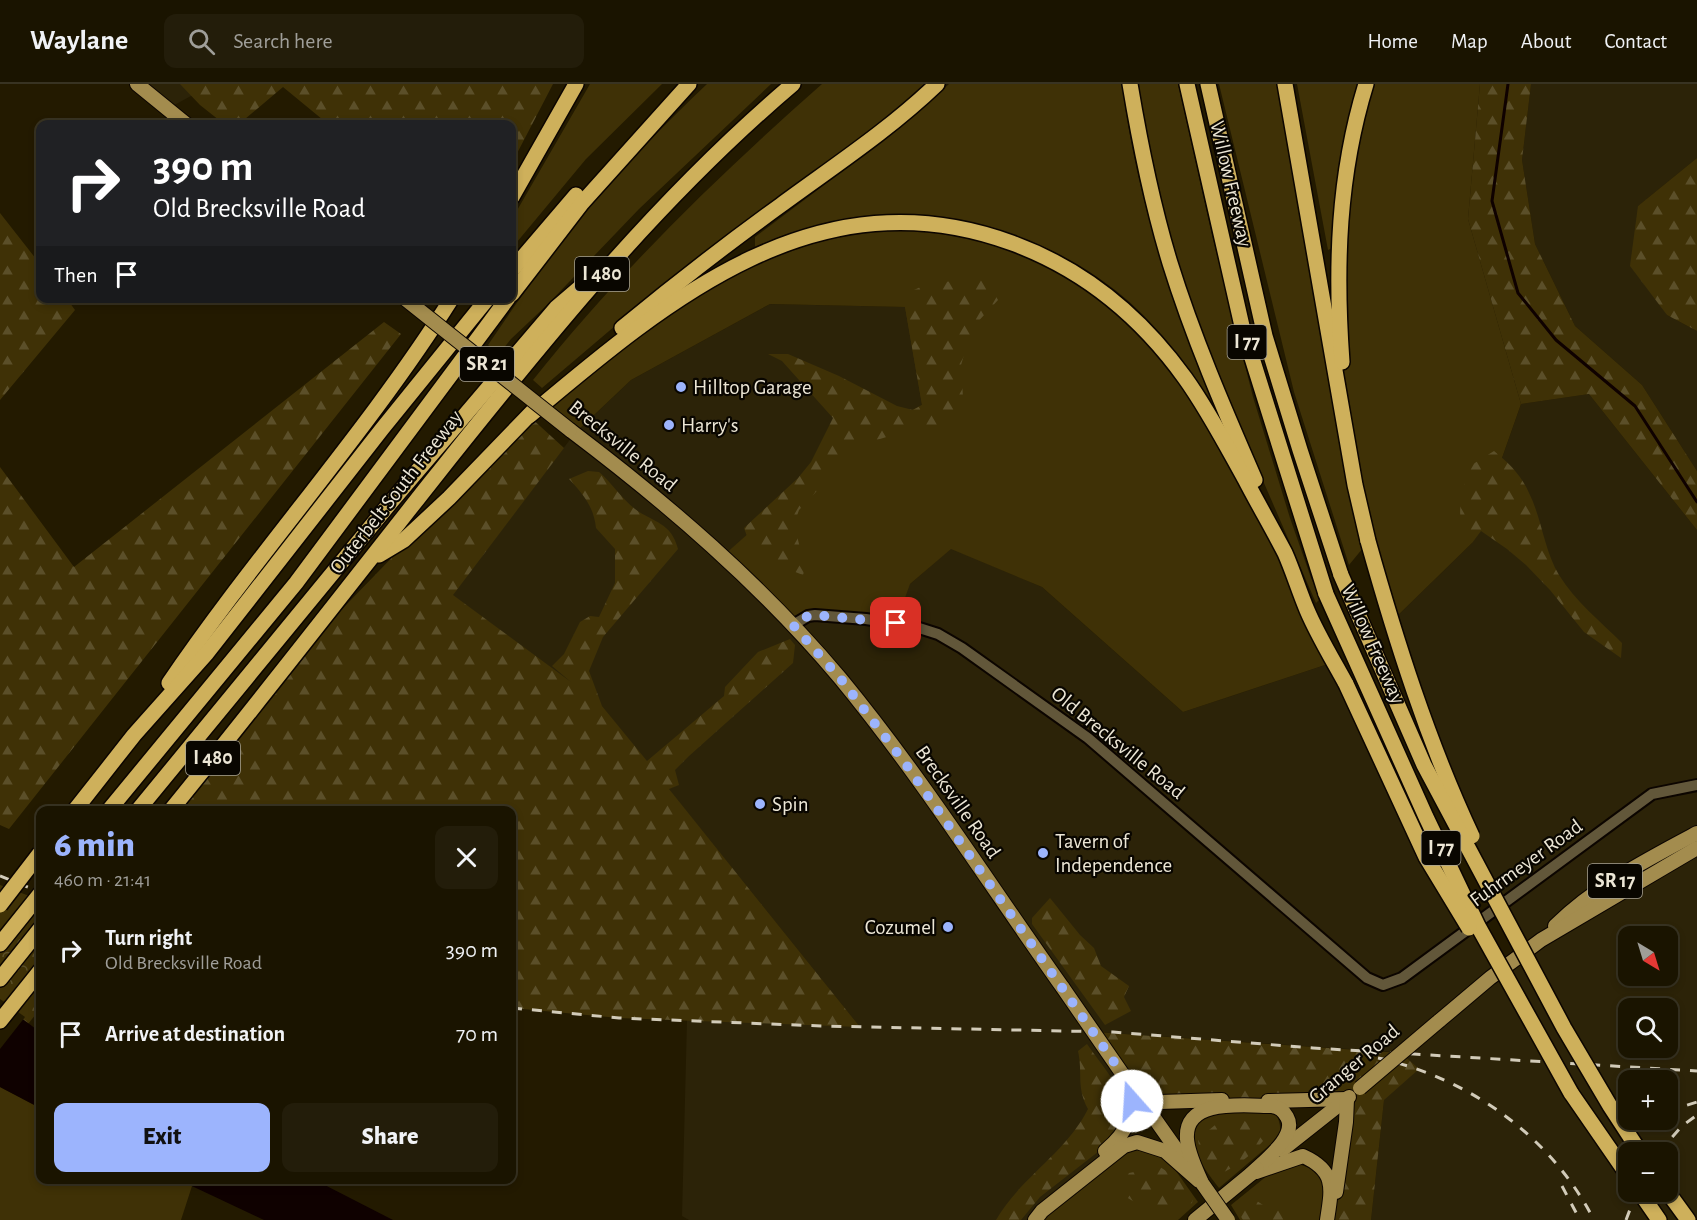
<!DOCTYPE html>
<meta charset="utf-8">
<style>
body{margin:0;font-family:"Alegreya Sans",sans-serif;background:#231d0a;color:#f1f3f6;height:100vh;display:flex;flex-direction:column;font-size:22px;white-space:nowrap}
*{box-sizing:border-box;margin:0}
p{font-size:20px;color:#9f9e99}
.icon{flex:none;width:33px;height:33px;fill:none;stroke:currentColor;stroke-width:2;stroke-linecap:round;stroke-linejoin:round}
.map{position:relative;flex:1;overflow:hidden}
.side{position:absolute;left:36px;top:722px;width:480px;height:378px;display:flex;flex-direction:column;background:#1a1400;border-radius:12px;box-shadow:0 3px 9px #0003,0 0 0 2px #383322}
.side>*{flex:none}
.hud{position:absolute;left:36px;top:36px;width:480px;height:183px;border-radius:12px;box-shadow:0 3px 9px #0003,0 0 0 2px #383322;background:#202124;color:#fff;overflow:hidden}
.needle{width:39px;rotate:142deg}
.fabs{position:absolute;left:1618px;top:842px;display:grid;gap:12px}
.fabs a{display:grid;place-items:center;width:60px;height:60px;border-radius:12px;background:#1a1400;box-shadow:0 3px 9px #0003,0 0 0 2px #383322;font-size:30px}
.pin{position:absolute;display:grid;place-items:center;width:51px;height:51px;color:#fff;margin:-26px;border-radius:12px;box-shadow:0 3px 9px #0006}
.me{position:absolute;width:66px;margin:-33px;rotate:341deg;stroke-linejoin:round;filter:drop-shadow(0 0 4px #0008)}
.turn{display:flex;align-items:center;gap:21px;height:126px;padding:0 18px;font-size:27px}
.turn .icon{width:78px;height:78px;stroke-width:2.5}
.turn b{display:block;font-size:42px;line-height:51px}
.then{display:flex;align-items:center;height:57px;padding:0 18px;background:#0003;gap:12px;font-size:22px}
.round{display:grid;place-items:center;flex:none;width:63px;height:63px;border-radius:12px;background:#231d0a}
.overview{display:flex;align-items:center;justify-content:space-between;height:102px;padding:0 18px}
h1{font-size:36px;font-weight:800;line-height:45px;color:#9cb4fd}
.button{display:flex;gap:12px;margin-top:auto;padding:12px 18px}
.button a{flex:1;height:69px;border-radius:12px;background:#9cb4fd;color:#111;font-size:24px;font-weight:800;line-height:69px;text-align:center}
.button a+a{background:#231d0a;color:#f1f3f6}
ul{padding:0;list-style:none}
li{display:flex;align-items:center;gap:18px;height:84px;padding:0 18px}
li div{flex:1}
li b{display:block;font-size:22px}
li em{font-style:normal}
header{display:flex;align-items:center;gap:36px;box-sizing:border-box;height:84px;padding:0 30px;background:#1a1400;border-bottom:2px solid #383322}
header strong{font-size:28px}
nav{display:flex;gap:33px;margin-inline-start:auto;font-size:21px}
.search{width:420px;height:54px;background:#231d0a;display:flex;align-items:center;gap:15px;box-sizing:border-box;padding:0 21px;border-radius:12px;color:#9f9e99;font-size:22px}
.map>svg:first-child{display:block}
.built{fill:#2c2308;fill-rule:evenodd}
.grass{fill:#3f3106}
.forest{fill:url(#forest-firs)}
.park{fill:url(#park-crowns)}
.water{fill:#0f0100}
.pier{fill:#231a00}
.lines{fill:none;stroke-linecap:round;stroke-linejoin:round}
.stream{stroke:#0f0100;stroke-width:3}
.minor-casing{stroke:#0c0500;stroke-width:14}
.major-casing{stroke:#0c0500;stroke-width:16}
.highway-casing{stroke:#0c0500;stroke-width:18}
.minor{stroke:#62573a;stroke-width:10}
.major{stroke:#a38c4e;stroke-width:14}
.highway{stroke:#ceb05b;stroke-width:15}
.rail{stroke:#d2cbb9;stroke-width:3;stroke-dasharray:10 10;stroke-linecap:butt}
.major-bridge-casing{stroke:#0c0500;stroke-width:16;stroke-linecap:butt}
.highway-bridge-casing{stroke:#0c0500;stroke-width:18;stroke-linecap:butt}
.major-bridge{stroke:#a38c4e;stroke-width:14}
.highway-bridge{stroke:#ceb05b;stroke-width:15}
.route{stroke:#9cb4fd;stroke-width:10;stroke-dasharray:0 18}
.poi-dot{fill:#9cb4fd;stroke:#090600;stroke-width:2}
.labels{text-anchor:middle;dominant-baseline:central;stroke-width:4.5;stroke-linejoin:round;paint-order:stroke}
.shield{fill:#090600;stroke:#a8a395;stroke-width:1.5}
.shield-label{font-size:20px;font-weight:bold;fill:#ece6d5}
.street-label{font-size:21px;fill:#ece6d5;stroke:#090600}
.poi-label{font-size:21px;fill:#ece6d5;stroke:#090600;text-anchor:start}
</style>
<header>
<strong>Waylane</strong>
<div class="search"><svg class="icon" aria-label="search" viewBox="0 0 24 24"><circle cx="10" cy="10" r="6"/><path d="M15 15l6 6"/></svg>Search here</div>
<nav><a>Home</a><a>Map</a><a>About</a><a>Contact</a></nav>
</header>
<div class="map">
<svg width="1697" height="1136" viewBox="0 0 1697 1136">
<defs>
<pattern id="forest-firs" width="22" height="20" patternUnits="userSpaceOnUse" patternTransform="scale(1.5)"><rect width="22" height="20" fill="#3f3106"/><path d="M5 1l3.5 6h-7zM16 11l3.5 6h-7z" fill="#5b4f29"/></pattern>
<pattern id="park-crowns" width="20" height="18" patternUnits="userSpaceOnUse" patternTransform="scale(1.5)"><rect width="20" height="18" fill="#3f3106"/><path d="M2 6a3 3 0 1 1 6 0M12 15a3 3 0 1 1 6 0" fill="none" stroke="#5b4f29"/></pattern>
</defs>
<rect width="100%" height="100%" fill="#231a00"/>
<g class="built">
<polygon points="137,0 213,0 167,25"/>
<polygon points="1531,0 1697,0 1697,74 1638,122 1667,231 1697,247 1697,387 1642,301 1575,242 1535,160 1522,76"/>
<path d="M770 220 906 223 922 321 910 500 951 464 1042 503 1183 628 1334 578 1426 773 1496 887 1527 866 1465 736 1391 538 1472 459 1521 320 1589 310 1697 446V1136H1371L1384 1016 1410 969 1096 948 1155 1035 1099 1081 1035 1136H689L682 1132 687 936 859 942 601 621 452 511 575 349 631 296ZM1629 852H1668V891H1629ZM1629 924H1668V963H1629ZM1629 996H1668V1035H1629ZM1629 1068H1668V1107H1629Z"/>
</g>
<g class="grass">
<polygon points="590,0 662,0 586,75 512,164 512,135"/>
<path d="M707 0H771L639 125 547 221 511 255 499 270 488 261C519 215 551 169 586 127 623 82 665 40 707 0Z"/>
<path d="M822 0H925L881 39 635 225 542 304 533 296C619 188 719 91 822 0Z"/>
<path d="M949 0H1122C1131 74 1151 149 1175 220 1186 253 1203 285 1213 319 1184 278 1155 237 1115 206 1013 126 874 109 755 163V153L901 43Z"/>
<polygon points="1136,0 1178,0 1212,151 1253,313 1290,434 1311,494 1321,514 1316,519 1199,249 1155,98"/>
<polygon points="1219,0 1277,0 1284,31 1344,386 1363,464 1349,481 1294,308"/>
<polygon points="1297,0 1361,0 1336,119 1332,164 1328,166"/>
<polygon points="1366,0 1480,0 1468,135 1521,320 1472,459 1391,538 1348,352 1340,251 1355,38"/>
<polygon points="880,139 999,154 1111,214 1185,294 1334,578 1183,628 1042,503 951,465 910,500 896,539 815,531 793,541 723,472 854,355 922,321 905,223 770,220 631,296 575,349 537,323 742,177"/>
<polygon points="0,1003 40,1024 40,1095 177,1095 192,1102 181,1136 0,1136"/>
<path d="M1219 1027 1275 1028C1280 1038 1282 1044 1278 1054L1219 1104C1199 1079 1172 1040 1219 1027Z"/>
<polygon points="1138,1066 1158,1070 1171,1080 1198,1118 1178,1136 1040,1136 1122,1069"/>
<path d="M1298 1080C1331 1089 1326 1108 1323 1136H1240L1231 1121 1273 1087Z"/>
</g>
<g class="forest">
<polygon points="180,0 553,0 512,79 512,40 328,40 283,3 239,40 224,40 200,21"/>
<polygon points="1480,0 1531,0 1522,76 1535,160 1575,242 1642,301 1697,387 1697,446 1589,310 1521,320 1468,135"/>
<polygon points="1697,74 1697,247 1667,231 1630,182 1638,122"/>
<polygon points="0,129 40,180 40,214 67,215 75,226 0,316"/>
<polygon points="978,194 991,204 998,216 972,244 961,281 964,330 946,341 903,348 860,361 799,426 794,440 805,484 803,491 754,472 744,444 798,394 811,378 833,334 782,277 768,270 788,270 839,292 897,322 913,326 922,321 903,211 927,200"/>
<polygon points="384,238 401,250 9,745 0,741 0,383 74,483"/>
<path d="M529 332 564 364 453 511 571 598 552 582 564 570 580 538 590 532 599 533 615 499V465L596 444C594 423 583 410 569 395L588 387 599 388C612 399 622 415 635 425 654 439 671 438 678 465L603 553 589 587 602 622 647 677 724 612 725 603 758 568 790 555 795 561 793 579 689 672 675 686 679 701 669 705 860 943 619 934 512 924V726H170L316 552Z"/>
<path d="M1494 367C1508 378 1522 392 1529 409 1542 435 1544 466 1559 491 1575 517 1601 538 1622 559L1621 574 1584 548 1550 506 1526 481 1507 465 1481 447 1472 459C1452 435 1462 414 1468 386L1470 382Z"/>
<polygon points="1050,814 1080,851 1094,864 1101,882 1129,902 1124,913 1131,927 1105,941 1032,840 1032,834"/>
<polygon points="1095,948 1401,969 1419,985 1384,1016 1371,1136 1332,1136 1347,1015 1160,1018 1128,998"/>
<path d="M1087 960C1111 995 1137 1015 1112 1057L1040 1113 1021 1136H996C1020 1094 1066 1069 1088 1025 1076 1003 1083 989 1078 967Z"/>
<path d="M1237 1032 1251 1041 1263 1057C1250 1072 1237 1083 1219 1090 1207 1085 1199 1068 1198 1055L1220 1037Z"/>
<path d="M1160 1083 1182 1097 1193 1114 1192 1119C1164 1132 1149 1128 1123 1111L1122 1100 1129 1089Z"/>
<polygon points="1254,1115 1272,1127 1306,1123 1305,1136 1243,1136 1236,1124 1243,1116"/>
</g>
<polygon class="park" points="0,801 40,816 40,925 0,975"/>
<g class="water">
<polygon points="0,918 36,945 40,952 40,1024 0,1003"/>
<polygon points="177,1095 313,1095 393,1136 264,1136"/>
</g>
<polygon class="pier" points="0,915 25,933 0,965"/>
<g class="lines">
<polyline class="stream" points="1508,0 1492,117 1518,209 1556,256 1635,322 1697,418"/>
<g class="minor-casing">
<polyline id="minor" points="793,541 808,532 815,531 866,535 916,543 938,550 962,564 1088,654 1367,894 1383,901 1402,894 1652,710 1697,701"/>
</g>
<g class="major-casing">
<g id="major">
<polyline points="137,0 186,40"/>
<path d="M570 346C668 420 761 500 840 594 921 692 989 800 1063 904"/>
<path d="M1555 842C1594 803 1648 775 1697 749"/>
<polyline points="1439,937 1490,894 1541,856 1697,764"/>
<polyline points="1128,998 1160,1018 1222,1016"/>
<polyline points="1133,1004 1186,1079"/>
<polyline points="1268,1017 1347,1015"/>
<polyline points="1282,1066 1349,1013"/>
<path d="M1105 1067C1131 1045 1134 1030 1128 998"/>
<path d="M1256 1088 1303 1072C1336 1087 1332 1104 1327 1136"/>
<path d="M1202 1099C1196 1085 1188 1070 1187 1055 1184 1013 1246 1022 1272 1022 1279 1023 1283 1026 1287 1033 1298 1052 1264 1077 1251 1090"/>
<polyline points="1336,1108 1346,1038 1347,1015"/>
<polyline points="1035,1136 1042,1127 1124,1062 1137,1058 1165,1067 1199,1097"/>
<polyline points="1195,1136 1257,1085"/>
</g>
</g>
<g class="highway-casing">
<g id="highway">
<path d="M1130 0C1140 60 1152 120 1170 179 1193 253 1224 325 1255 396"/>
<polyline points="1187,0 1242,242 1326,510"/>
<polyline points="1208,0 1265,252 1300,366 1341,491"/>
<polyline points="1285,0 1355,401 1368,457"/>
<polyline points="512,113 576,0"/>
<polyline points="512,186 576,111"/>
<polyline points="512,210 582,119 689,0"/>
<path d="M622 244C673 202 727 160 781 121 834 82 889 46 937 0"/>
<path d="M1342 278C1335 183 1338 91 1366 0"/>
<path d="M529 332C668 215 818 88 1012 159 1083 185 1141 233 1185 294 1208 326 1226 361 1245 395 1258 420 1272 444 1285 469 1293 487 1299 507 1307 526 1318 552 1333 576 1346 600"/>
<polyline points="379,471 404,456 449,414 534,326"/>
<path d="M169 599C258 468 367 349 452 214"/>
<polyline points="75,726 134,651 207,569 382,345 488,214"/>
<polyline points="109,726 296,499 508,214"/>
<polyline points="138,726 391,418 556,224 584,200"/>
<path d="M171 726C259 618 345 507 431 398 543 257 656 116 793 0"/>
<polyline points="0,860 40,810"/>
<polyline points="0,895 40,845"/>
<polyline points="0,937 40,887"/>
<polyline points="1571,1009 1629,1093"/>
<polyline points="1639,1107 1659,1136"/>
<polyline points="1667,1107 1688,1136"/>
</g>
</g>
<use href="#minor" class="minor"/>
<use href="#major" class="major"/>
<use href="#highway" class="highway"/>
<g class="rail">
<polyline points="0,792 40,808"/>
<polyline points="512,924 619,934 821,942 1113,948 1313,964 1697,987"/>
<path d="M1378 974C1469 994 1551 1052 1594 1136"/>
<polyline points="1668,1027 1697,1018"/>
<polyline points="1619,1043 1645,1035"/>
<polyline points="1659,1068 1682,1042 1697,1031"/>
<polyline points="1562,1102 1580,1136"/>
<polyline points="1626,1136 1637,1107"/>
</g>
<g class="major-bridge-casing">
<g id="major-bridge">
<polyline points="404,214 570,346"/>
<polyline points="1063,904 1128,998"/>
<polyline points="1360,1004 1439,937"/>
<polyline points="1202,1099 1228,1136"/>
</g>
</g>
<g class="highway-bridge-casing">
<g id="highway-bridge">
<path d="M1368 457C1396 557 1428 658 1472 752"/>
<polyline points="1341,491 1424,681 1564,944 1610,1022 1640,1068"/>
<polyline points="1326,510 1426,733 1478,842 1571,1009"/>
<polyline points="1346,600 1426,773 1469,844"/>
<polyline points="0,821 40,769"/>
</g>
</g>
<use href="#major-bridge" class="major-bridge"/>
<use href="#highway-bridge" class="highway-bridge"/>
</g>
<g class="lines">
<polyline class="route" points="896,539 815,531 808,532 793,541 840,594 905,679 1128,998 1132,1017"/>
</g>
<g class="poi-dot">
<circle cx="681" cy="303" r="6"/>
<circle cx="669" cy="341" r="6"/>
<circle cx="760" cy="720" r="6"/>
<circle cx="1043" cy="769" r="6"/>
<circle cx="948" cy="843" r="6"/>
</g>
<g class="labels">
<g class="shield">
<rect x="575" y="173" width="54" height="34" rx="4.5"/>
<rect x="1227.5" y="241" width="39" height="34" rx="4.5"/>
<rect x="460" y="263" width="54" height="34" rx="4.5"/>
<rect x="186" y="657" width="54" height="34" rx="4.5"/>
<rect x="1421.5" y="747" width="39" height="34" rx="4.5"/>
<rect x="1588" y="780" width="54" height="34" rx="4.5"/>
</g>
<g class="shield-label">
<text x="602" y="190">I 480</text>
<text x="1247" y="258">I 77</text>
<text x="487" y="280">SR 21</text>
<text x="213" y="674">I 480</text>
<text x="1441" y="764">I 77</text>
<text x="1615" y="797">SR 17</text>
</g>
<g class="street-label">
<text transform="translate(1231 100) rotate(77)">Willow Freeway</text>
<text transform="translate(623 362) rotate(39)">Brecksville Road</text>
<text transform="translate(396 408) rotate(-52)">Outerbelt South Freeway</text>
<text transform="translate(1373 560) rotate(66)">Willow Freeway</text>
<text transform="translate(1118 659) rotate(39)">Old Brecksville Road</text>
<text transform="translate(958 718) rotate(55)">Brecksville Road</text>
<text transform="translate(1526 779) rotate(-36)">Fuhrmeyer Road</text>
<text transform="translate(1354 980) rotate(-40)">Granger Road</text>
</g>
<g class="poi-label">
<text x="693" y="303">Hilltop Garage</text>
<text x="681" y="341">Harry's</text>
<text x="772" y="720">Spin</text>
<text x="1055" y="757">Tavern of<tspan x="1055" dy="24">Independence</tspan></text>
<text x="936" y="843" text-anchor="end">Cozumel</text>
</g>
</g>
</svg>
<div class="fabs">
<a><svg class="needle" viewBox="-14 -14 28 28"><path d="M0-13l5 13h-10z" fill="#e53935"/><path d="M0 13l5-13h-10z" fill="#9f9e99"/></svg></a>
<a><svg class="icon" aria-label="search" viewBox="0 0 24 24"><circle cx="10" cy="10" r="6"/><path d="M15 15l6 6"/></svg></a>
<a>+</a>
<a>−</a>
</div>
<div class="pin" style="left:896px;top:539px;background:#d93025"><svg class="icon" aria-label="arrive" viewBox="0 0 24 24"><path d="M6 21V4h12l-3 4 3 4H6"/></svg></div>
<svg class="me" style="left:1132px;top:1017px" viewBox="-20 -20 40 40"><circle r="19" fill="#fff"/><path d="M0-13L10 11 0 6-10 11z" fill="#9cb4fd"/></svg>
<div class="hud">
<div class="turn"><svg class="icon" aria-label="right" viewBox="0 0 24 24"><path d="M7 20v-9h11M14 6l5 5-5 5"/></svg><div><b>390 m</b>Old Brecksville Road</div></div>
<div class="then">Then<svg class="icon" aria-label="arrive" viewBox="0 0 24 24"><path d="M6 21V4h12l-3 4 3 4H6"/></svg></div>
</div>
<section class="side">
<div class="overview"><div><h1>6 min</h1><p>460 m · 21:41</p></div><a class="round"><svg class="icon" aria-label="close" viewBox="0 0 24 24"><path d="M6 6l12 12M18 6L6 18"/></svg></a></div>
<ul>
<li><svg class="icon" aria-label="right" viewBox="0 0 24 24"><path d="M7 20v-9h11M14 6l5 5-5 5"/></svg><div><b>Turn right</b><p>Old Brecksville Road</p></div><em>390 m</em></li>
<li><svg class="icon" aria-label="arrive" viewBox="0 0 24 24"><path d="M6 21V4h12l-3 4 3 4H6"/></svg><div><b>Arrive at destination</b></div><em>70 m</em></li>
</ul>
<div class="button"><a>Exit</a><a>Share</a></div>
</section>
</div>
